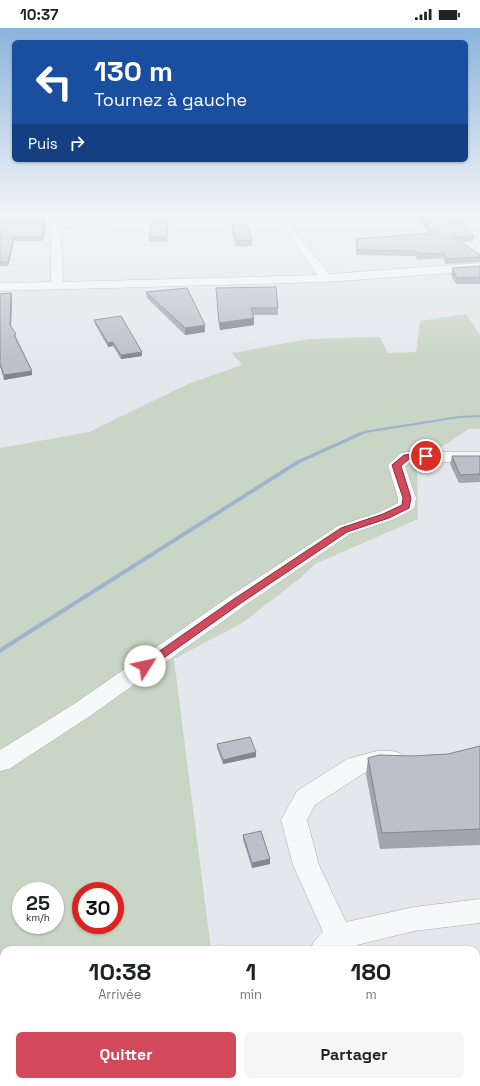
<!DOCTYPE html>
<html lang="fr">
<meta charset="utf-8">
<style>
body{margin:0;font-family:"Space Grotesk",sans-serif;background:#f6f6f6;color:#202124;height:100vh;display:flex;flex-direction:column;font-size:15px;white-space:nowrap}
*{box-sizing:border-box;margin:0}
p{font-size:13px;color:#757577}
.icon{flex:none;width:22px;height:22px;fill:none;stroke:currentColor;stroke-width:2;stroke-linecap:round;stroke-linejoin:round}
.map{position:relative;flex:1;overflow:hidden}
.details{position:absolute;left:0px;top:918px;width:480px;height:140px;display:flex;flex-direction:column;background:#fff;border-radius:12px 12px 0 0;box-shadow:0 1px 3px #0004}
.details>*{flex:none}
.hud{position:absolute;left:12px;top:12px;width:456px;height:122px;border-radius:6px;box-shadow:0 1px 3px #0004;background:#1a4fa0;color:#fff;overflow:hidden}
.speed{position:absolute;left:12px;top:854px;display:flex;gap:8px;font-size:20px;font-weight:700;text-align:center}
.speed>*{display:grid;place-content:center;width:52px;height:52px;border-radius:50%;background:#fff;box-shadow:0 1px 3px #0004;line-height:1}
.speed small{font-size:10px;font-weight:400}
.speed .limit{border:6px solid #d22;background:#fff;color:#111}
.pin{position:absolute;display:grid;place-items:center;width:34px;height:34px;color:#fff;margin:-17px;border:2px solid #fff;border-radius:50%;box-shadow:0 1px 4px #0007}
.me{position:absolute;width:44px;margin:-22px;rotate:55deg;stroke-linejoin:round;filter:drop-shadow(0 0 3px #0008)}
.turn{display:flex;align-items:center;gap:14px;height:84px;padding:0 16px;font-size:18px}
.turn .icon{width:52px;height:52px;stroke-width:2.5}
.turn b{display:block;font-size:28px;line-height:34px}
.then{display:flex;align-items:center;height:38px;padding:0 16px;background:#0003;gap:8px;font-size:15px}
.eta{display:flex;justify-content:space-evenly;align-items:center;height:68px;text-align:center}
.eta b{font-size:24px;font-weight:700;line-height:28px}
.primary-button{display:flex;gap:8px;margin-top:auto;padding:8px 16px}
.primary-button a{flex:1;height:46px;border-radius:6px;background:#d1495b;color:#fff;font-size:16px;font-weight:700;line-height:46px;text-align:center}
.primary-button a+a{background:#f6f6f6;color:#202124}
.status{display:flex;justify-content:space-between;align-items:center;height:28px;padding:0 20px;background:#fff;direction:ltr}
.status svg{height:11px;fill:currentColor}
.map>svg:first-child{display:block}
.green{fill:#c9d6c5;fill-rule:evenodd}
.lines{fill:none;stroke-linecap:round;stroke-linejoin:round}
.stream{fill:#9fb4cc;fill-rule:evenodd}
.minor-casing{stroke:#a9aeb7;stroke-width:1}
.minor{fill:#f7f8fa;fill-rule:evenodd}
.wall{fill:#a1a5ae}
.shaded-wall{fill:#83868d}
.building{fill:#bbc0ca;stroke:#83868d}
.route{fill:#d1495b;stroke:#882f3b}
</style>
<div class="status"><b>10:37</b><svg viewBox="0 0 49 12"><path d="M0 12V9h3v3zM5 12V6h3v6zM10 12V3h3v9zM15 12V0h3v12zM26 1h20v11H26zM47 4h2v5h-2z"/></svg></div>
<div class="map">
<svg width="480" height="1058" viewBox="0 0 480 1058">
<rect width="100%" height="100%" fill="#e4e7ec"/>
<path class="green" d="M466 286 480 307V401H469L417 435 418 491 315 536 298 552 242 595 174 631 211 922H4V1054H62L52 1058H0V420L89 404 188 356 242 337 232 325 309 311 380 309 388 325 416 324 420 293ZM21 863H55V897H21ZM81 863H115V897H81Z"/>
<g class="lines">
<polygon class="stream" points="480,387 480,389 459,390 366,405 300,435 0,625 0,620 296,433 363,403 459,388"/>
<g class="minor-casing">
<g id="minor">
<polygon points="39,185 52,185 57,193 100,192 103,191 106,185 116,185 111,195 101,198 59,199 61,206 63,254 317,247 286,204 279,185 289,185 296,204 329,246 480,235 480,243 326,254 0,263 0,255 51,254 51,206 45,190"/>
<polygon points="407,424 480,424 480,434 411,434 405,438 416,470 415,478 412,482 392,492 350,506 244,578 90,688 9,741 0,743 0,722 74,676 230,568 338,498 380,484 398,475 398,470 388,437 401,425"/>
<polygon points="377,723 393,723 402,726 405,732 402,738 393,741 377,741 364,745 315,777 307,792 319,837 346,894 414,879 480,871 480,895 414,903 357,917 359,922 310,922 314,913 323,904 293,837 281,792 297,763 347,731"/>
<polygon points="170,1054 202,1054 200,1058 168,1058"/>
<polygon points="352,1054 384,1054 386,1058 354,1058"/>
</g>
</g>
<use href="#minor" class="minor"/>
</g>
<g class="wall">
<polygon points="0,185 14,186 46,198 43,213 14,213 8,238 0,238"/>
<polygon points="421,190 455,193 474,208 474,213 461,214 480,227 480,234 446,236 443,230 418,232 415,228 356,227 356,211 429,205 421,196"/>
<polygon points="232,197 252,212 252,218 236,219 232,203"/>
<polygon points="168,199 167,214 150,214 149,209"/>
<polygon points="480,238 480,256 456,256 451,247 452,240"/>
<polygon points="216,260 278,280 278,287 253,287 254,297 220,302"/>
<polygon points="146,264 205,304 185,307 147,270"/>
<polygon points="11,265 12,269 11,298 32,343 32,347 4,352 0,338 0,266"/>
<polygon points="94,292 142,328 121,331 113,318 108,319 95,296"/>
<polygon points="452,428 480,428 480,454 459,455 450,436"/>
<polygon points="217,716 256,724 256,729 223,736 217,720"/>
<polygon points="480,718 480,817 380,821 366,746 368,730 448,726"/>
<polygon points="243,807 270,831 270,836 252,840 243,812"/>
</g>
<g class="shaded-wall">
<polygon points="46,194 46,198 43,213 42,209"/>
<polygon points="14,209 14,213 8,238 8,234"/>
<polygon points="11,265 12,269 11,301 10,297"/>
<polygon points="254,290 254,297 220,302 219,295"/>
<polygon points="205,297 205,304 185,307 185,300"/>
<polygon points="113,314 113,318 108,319 108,315"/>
<polygon points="142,324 142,328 121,331 121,327"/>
<polygon points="32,343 32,347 4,352 4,347"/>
<polygon points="256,724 256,729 223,736 223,732"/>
<polygon points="270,831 270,836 252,840 252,835"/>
</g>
<g class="building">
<polygon points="0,185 13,185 13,186 41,185 43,187 46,194 42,209 14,209 8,234 0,234"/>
<polygon points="152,185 164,185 168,194 167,209 149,209"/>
<polygon points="451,189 455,193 462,192 474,208 454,209 480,227 480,229 447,231 444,225 419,226 416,223 357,222 356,211 433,205 421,190"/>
<polygon points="232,197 247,197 252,212 236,213"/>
<polygon points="480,238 480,249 457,250 452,240"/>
<polygon points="276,259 278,280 251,280 254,290 219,295 216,260"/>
<polygon points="187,260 205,297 185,300 146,264"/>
<polygon points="11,265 10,297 16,306 14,307 32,343 4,347 0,336 0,266"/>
<polygon points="121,288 142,324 121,327 113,314 108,315 94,292"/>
<polygon points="452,428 480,428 480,446 460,447"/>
<polygon points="250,709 256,724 223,732 217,716"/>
<polygon points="480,718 480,801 382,805 368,730 379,727 412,728 448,726"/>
<polygon points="261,803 270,831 252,835 243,807"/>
<polygon points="304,1054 323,1054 324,1058 286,1058"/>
</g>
<linearGradient id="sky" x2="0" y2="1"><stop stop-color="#8bb4dd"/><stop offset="0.56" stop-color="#f3f4f6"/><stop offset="1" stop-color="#f3f4f6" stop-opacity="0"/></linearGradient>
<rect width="480" height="333" fill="url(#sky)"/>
<polygon class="route" points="426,425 430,428 429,429 409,431 401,438 411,470 409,480 389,490 347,504 241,575 148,641 141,641 140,638 141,636 234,571 341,500 383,486 402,477 403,470 392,437 404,427"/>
</svg>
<div class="speed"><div>25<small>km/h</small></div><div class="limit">30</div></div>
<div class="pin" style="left:426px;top:428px;background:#d93025"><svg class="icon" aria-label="arrive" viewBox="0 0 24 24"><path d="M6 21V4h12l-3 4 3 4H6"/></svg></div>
<svg class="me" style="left:145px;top:638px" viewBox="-20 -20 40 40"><circle r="19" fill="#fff"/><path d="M0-13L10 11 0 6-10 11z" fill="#d1495b"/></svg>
<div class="hud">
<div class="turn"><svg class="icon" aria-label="left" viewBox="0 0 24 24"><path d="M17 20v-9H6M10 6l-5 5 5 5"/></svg><div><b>130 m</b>Tournez à gauche</div></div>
<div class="then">Puis<svg class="icon" aria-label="right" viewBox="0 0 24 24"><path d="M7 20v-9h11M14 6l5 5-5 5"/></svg></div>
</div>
<section class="details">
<div class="eta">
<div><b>10:38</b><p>Arrivée</p></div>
<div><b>1</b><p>min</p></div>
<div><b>180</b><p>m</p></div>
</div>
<div class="primary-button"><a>Quitter</a><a>Partager</a></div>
</section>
</div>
